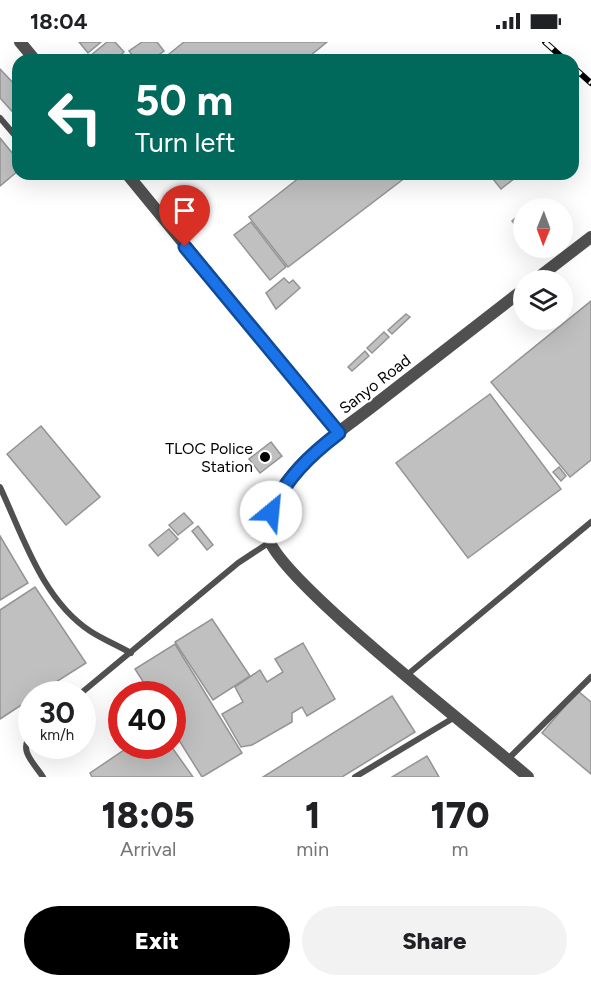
<!DOCTYPE html>
<style>
body{margin:0;font-family:Figtree,sans-serif;background:#f2f2f2;color:#202124;height:100vh;display:flex;flex-direction:column;font-size:22px;white-space:nowrap}
*{box-sizing:border-box;margin:0}
p{font-size:20px;color:#757577}
.icon{flex:none;width:33px;height:33px;fill:none;stroke:currentColor;stroke-width:2;stroke-linecap:round;stroke-linejoin:round}
.map{position:relative;height:735px;overflow:hidden}
.sheet{display:flex;flex-direction:column;background:#fff;flex:1}
.sheet>*{flex:none}
.guide{position:absolute;left:12px;top:12px;width:567px;height:126px;border-radius:18px;box-shadow:0 6px 24px #0002;background:#00695c;color:#fff;overflow:hidden}
.needle{width:39px;rotate:181deg}
.buttons{position:absolute;left:513px;top:156px;display:grid;gap:12px}
.buttons a{display:grid;place-items:center;width:60px;height:60px;border-radius:50%;background:#fff;box-shadow:0 6px 24px #0002;font-size:30px}
.speed{position:absolute;left:18px;top:639px;display:flex;gap:12px;font-size:30px;font-weight:700;text-align:center}
.speed>*{display:grid;place-content:center;width:78px;height:78px;border-radius:50%;background:#fff;box-shadow:0 6px 24px #0002;line-height:1}
.speed small{font-size:15px;font-weight:400}
.speed .limit{border:9px solid #d22;background:#fff;color:#111}
.pin{position:absolute;display:grid;place-items:center;width:51px;height:51px;color:#fff;margin:-62px -26px;border-radius:50% 50% 50% 0;rotate:-45deg;box-shadow:0 0 6px #0007}
.pin .icon{rotate:45deg}
.me{position:absolute;width:66px;margin:-33px;rotate:28deg;stroke-linejoin:round;filter:drop-shadow(0 0 4px #0008)}
.turn{display:flex;align-items:center;gap:21px;height:126px;padding:0 24px;font-size:27px}
.turn .icon{width:78px;height:78px;stroke-width:2.5}
.turn b{display:block;font-size:42px;line-height:51px}
.eta{display:flex;justify-content:space-evenly;align-items:center;height:102px;text-align:center}
.eta b{font-size:36px;font-weight:800;line-height:42px}
.action{display:flex;gap:12px;margin-top:auto;padding:12px 24px}
.action a{flex:1;height:69px;border-radius:36px;background:#000;color:#fff;font-size:24px;font-weight:800;line-height:69px;text-align:center}
.action a+a{background:#f2f2f2;color:#202124}
.status{display:flex;justify-content:space-between;align-items:center;height:42px;padding:0 30px;background:#fff;direction:ltr}
.status svg{height:16px;fill:currentColor}
.map>svg:first-child{display:block}
.building{fill:#c0c0c0;stroke:#949494;stroke-width:1.5}
.lines{fill:none;stroke-linecap:round;stroke-linejoin:round}
.service{stroke:#505050;stroke-width:6}
.minor{stroke:#505050;stroke-width:12}
.tertiary{stroke:#505050;stroke-width:12}
.rail-casing{stroke:#000;stroke-width:6}
.rail{stroke:#fff;stroke-width:4;stroke-dasharray:11;stroke-linecap:butt}
.route-casing{stroke:#114b97;stroke-width:15}
.route{stroke:#1a73e8;stroke-width:10}
.poi-dot{fill:#000;stroke:#fff;stroke-width:2}
.labels{text-anchor:middle;dominant-baseline:central;stroke-width:4.5;stroke-linejoin:round;paint-order:stroke}
.street-label{font-size:16px;fill:#000;stroke:#fff}
.poi-label{font-size:16px;fill:#000;stroke:#fff;text-anchor:end}
</style>
<div class="status"><b>18:04</b><svg viewBox="0 0 49 12"><path d="M0 12V9h3v3zM5 12V6h3v6zM10 12V3h3v9zM15 12V0h3v12zM26 1h20v11H26zM47 4h2v5h-2z"/></svg></div>
<div class="map">
<svg width="591" height="735" viewBox="0 0 591 735">
<rect width="100%" height="100%" fill="#fff"/>
<g class="building">
<polygon points="79,0 101,0 88,11"/>
<polygon points="107,0 115,0 124,10 115,18 94,18 90,14"/>
<polygon points="142,0 157,0 164,9 151,18 136,18 129,9"/>
<polygon points="184,0 327,0 305,18 174,18 169,12"/>
<polygon points="0,27 18,46 18,76 0,56"/>
<polygon points="0,96 18,118 18,129 0,144"/>
<polygon points="304,132 410,132 288,225 249,175"/>
<polygon points="489,132 520,132 501,147"/>
<polygon points="523,169 524,181 518,186 512,179"/>
<polygon points="251,180 286,225 270,238 234,193"/>
<polygon points="284,236 289,241 293,238 300,246 276,267 266,251"/>
<polygon points="591,259 591,418 570,435 491,340"/>
<polygon points="406,272 410,275 392,292 388,288"/>
<polygon points="384,290 389,295 372,311 367,306"/>
<polygon points="365,309 369,314 352,329 348,325"/>
<polygon points="490,352 561,447 468,516 396,421"/>
<polygon points="41,384 100,455 66,483 7,412"/>
<polygon points="271,400 282,414 260,431 249,417"/>
<polygon points="559,425 566,434 561,439 553,430"/>
<polygon points="184,471 193,481 178,493 169,483"/>
<polygon points="198,484 213,503 207,508 192,489"/>
<polygon points="169,487 178,497 158,514 149,503"/>
<polygon points="0,494 28,541 0,558"/>
<polygon points="35,545 86,621 37,652 32,652 32,656 0,677 0,568"/>
<polygon points="212,577 250,634 213,658 175,600"/>
<polygon points="303,601 335,657 307,674 302,665 292,671 292,680 252,703 241,705 222,672 243,660 235,645 260,628 267,640 283,630 275,617"/>
<polygon points="175,602 242,711 202,735 172,687 172,652 151,652 135,627"/>
<polygon points="578,649 591,660 591,732 542,691"/>
<polygon points="392,654 415,690 342,735 263,735"/>
<polygon points="130,704 171,704 193,735 92,735 90,731"/>
<polygon points="427,714 439,735 392,735"/>
</g>
<g class="lines">
<g class="service">
<polyline points="0,76 18,97"/>
<path d="M0 445C23 494 42 557 90 589 102 597 117 603 131 611"/>
<polyline points="407,633 591,480"/>
<polyline points="80,652 238,521 270,500"/>
<path d="M32 693C17 707 34 721 43 735"/>
<polyline points="508,717 591,635"/>
<polyline points="355,735 455,675"/>
</g>
<g class="minor">
<polyline points="20,0 35,18"/>
<polyline points="127,132 339,391"/>
</g>
<g class="tertiary">
<polyline points="535,238 591,195"/>
<path d="M524 247C475 285 426 323 377 361 344 387 302 413 280 449 272 462 268 478 268 493 270 532 488 699 528 735"/>
</g>
<g class="rail-casing">
<g id="rail">
<polyline points="545,0 565,18"/>
<polyline points="573,25 591,41"/>
</g>
</g>
<use href="#rail" class="rail"/>
</g>
<g class="lines">
<g class="route-casing">
<path id="route" d="M185 205 339 391C310 413 285 437 271 470"/>
</g>
<use href="#route" class="route"/>
</g>
<circle class="poi-dot" cx="265" cy="415" r="6"/>
<g class="labels">
<g class="street-label">
<text transform="translate(375 342) rotate(-38)">Sanyo Road</text>
</g>
<g class="poi-label">
<text x="253" y="406">TLOC Police<tspan x="253" dy="18">Station</tspan></text>
</g>
</g>
</svg>
<div class="buttons">
<a><svg class="needle" viewBox="-14 -14 28 28"><path d="M0-13l5 13h-10z" fill="#e53935"/><path d="M0 13l5-13h-10z" fill="#757577"/></svg></a>
<a><svg class="icon" aria-label="layers" viewBox="0 0 24 24"><path d="M12 4l9 5-9 5-9-5zM3 14l9 5 9-5"/></svg></a>
</div>
<div class="speed"><div>30<small>km/h</small></div><div class="limit">40</div></div>
<div class="pin" style="left:185px;top:205px;background:#d93025"><svg class="icon" aria-label="arrive" viewBox="0 0 24 24"><path d="M6 21V4h12l-3 4 3 4H6"/></svg></div>
<svg class="me" style="left:271px;top:470px" viewBox="-20 -20 40 40"><circle r="19" fill="#fff"/><path d="M0-13L10 11 0 6-10 11z" fill="#1a73e8"/></svg>
<div class="guide">
<div class="turn"><svg class="icon" aria-label="left" viewBox="0 0 24 24"><path d="M17 20v-9H6M10 6l-5 5 5 5"/></svg><div><b>50 m</b>Turn left</div></div>
</div>
</div>
<section class="sheet">
<div class="eta">
<div><b>18:05</b><p>Arrival</p></div>
<div><b>1</b><p>min</p></div>
<div><b>170</b><p>m</p></div>
</div>
<div class="action"><a>Exit</a><a>Share</a></div>
</section>
